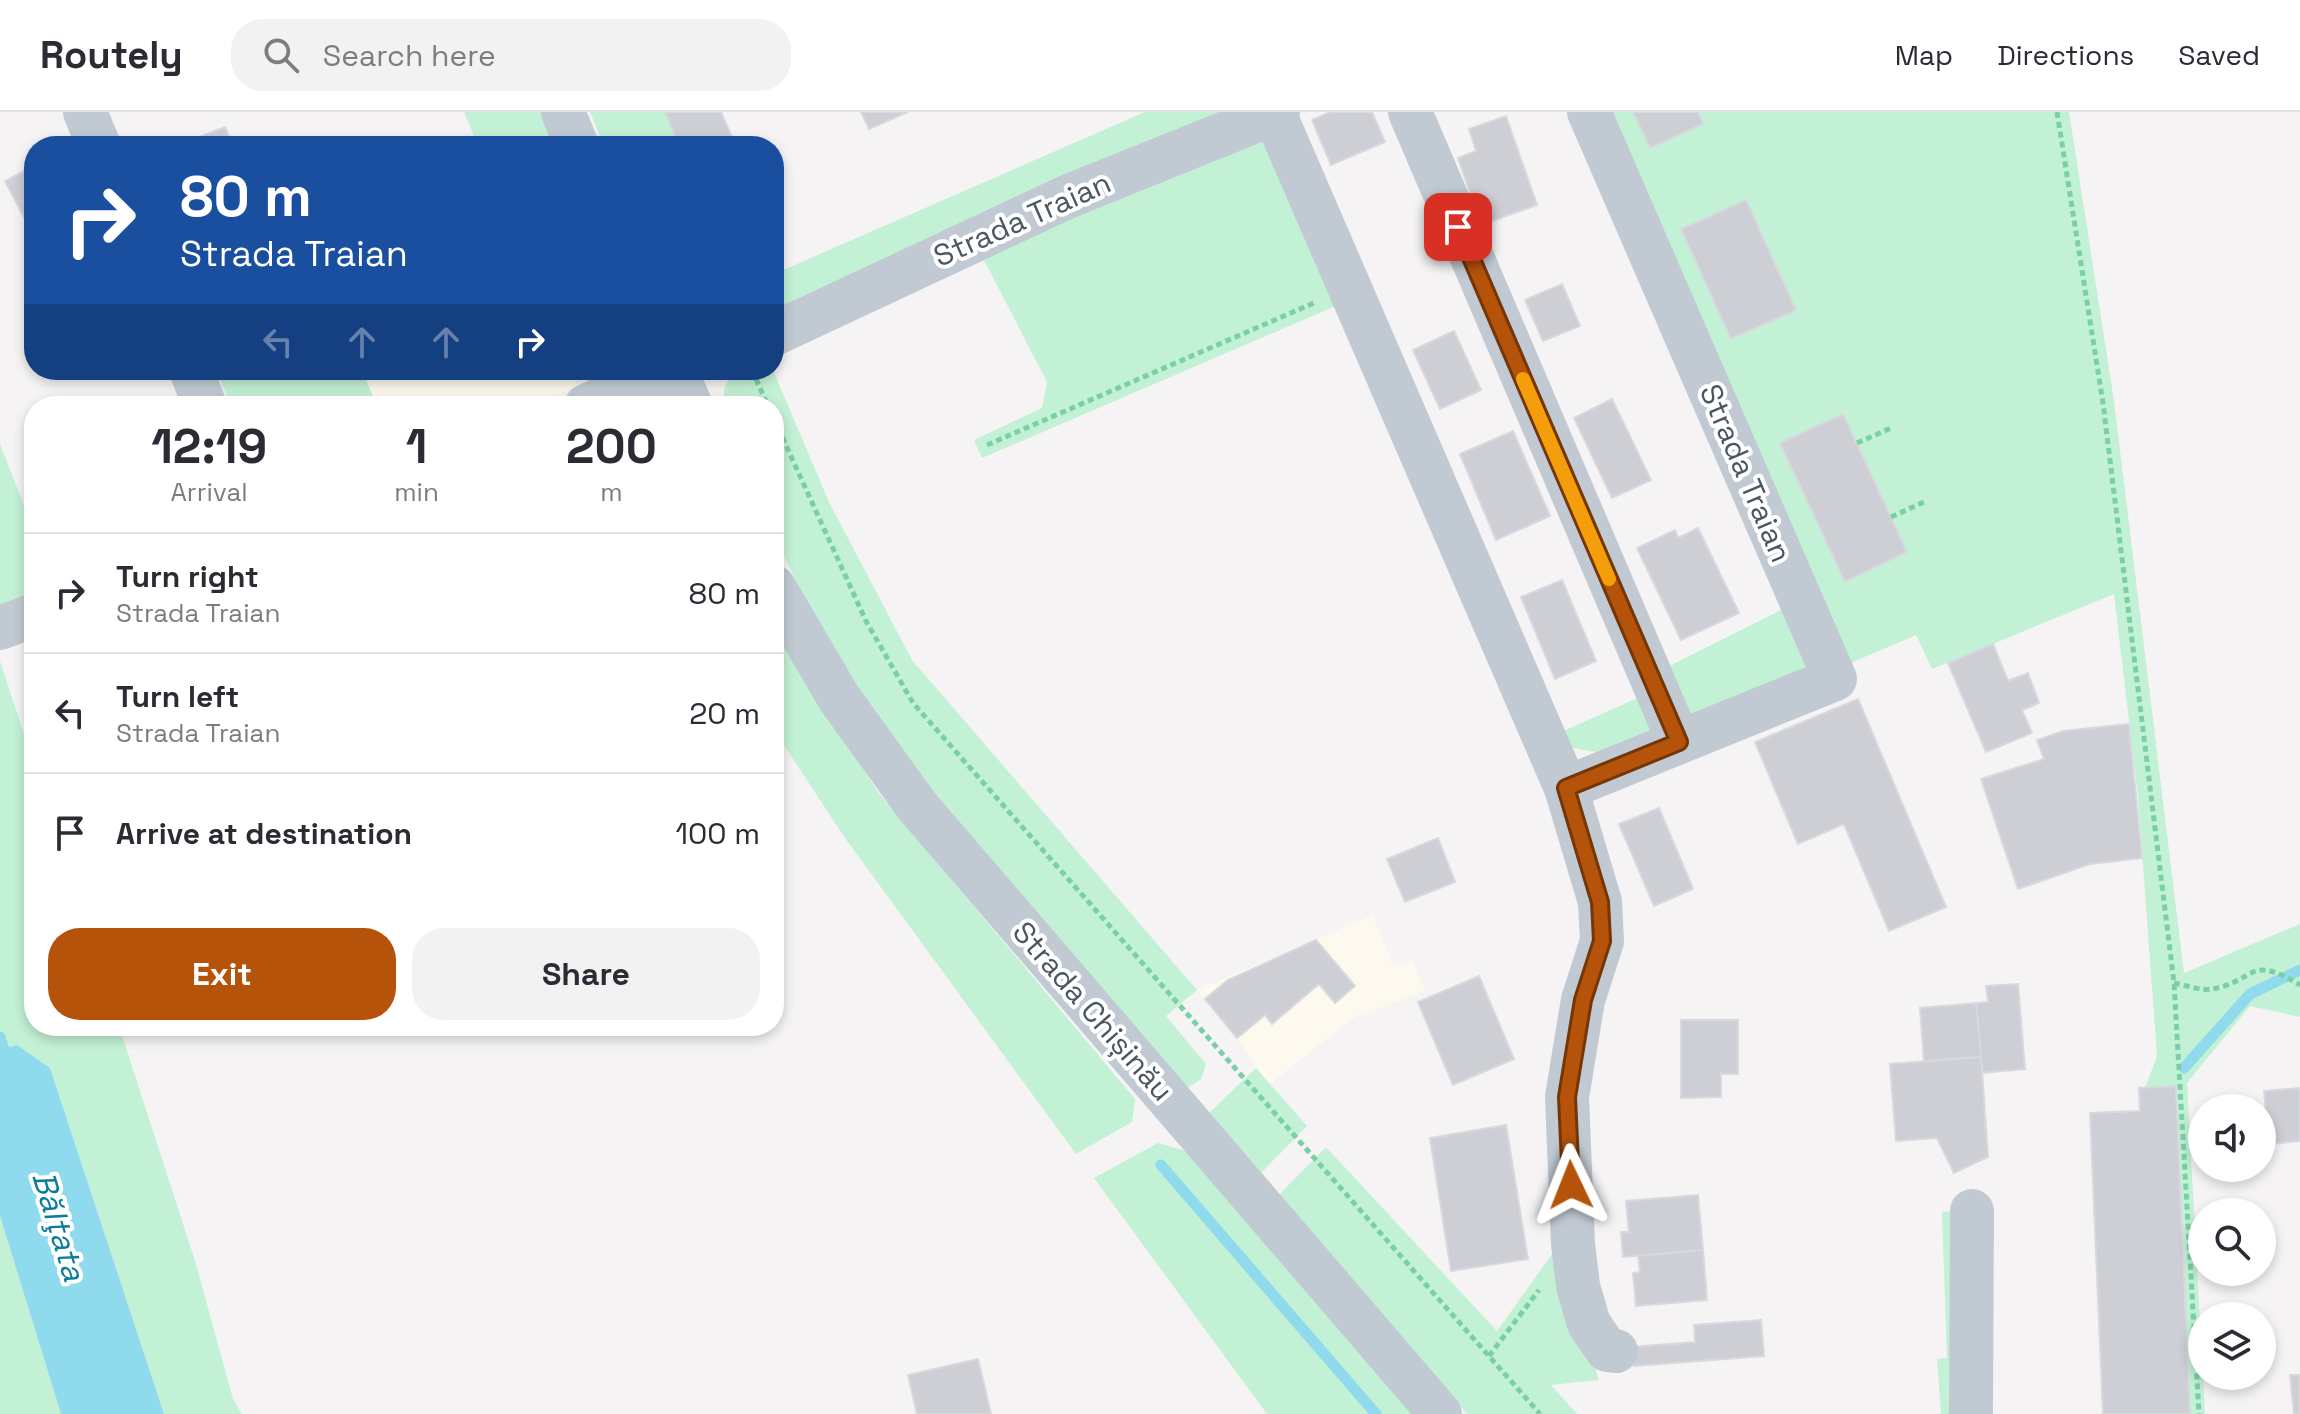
<!DOCTYPE html>
<meta charset="utf-8">
<style>
body{margin:0;font-family:"Space Grotesk",sans-serif;background:#f2f2f3;color:#2b2b33;height:100vh;display:flex;flex-direction:column;font-size:30px;white-space:nowrap}
*{box-sizing:border-box;margin:0}
p{font-size:26px;color:#7c7c81}
.icon{flex:none;width:44px;height:44px;fill:none;stroke:currentColor;stroke-width:2;stroke-linecap:round;stroke-linejoin:round}
.map{position:relative;flex:1;overflow:hidden}
.panel{position:absolute;left:24px;top:284px;width:760px;height:640px;display:flex;flex-direction:column;background:#fff;border-radius:32px;box-shadow:0 4px 12px #0003}
.panel>*{flex:none}
.guide{position:absolute;left:24px;top:24px;width:760px;height:244px;border-radius:32px;box-shadow:0 4px 12px #0003;background:#1a4fa0;color:#fff;overflow:hidden}
.tools{position:absolute;left:2188px;top:982px;display:grid;gap:16px}
.tools a{display:grid;place-items:center;width:88px;height:88px;border-radius:50%;background:#fff;box-shadow:0 4px 12px #0003;font-size:40px}
.pin{position:absolute;display:grid;place-items:center;width:68px;height:68px;color:#fff;margin:-34px;border-radius:16px;box-shadow:0 4px 12px #0006}
.me{position:absolute;width:88px;margin:-44px;rotate:358deg;stroke-linejoin:round;filter:drop-shadow(0 0 6px #0008)}
.turn{display:flex;align-items:center;gap:28px;height:168px;padding:0 24px;font-size:36px}
.turn .icon{width:104px;height:104px;stroke-width:2.5}
.turn b{display:block;font-size:56px;line-height:68px}
.lanes{display:flex;align-items:center;height:76px;padding:0 24px;background:#0003;justify-content:center;gap:40px;direction:ltr}
.lanes .off{opacity:.35}
.eta{display:flex;justify-content:space-evenly;align-items:center;height:136px;text-align:center}
.eta b{font-size:48px;font-weight:700;line-height:56px}
.button{display:flex;gap:16px;margin-top:auto;padding:16px 24px}
.button a{flex:1;height:92px;border-radius:32px;background:#b45309;color:#fff;font-size:32px;font-weight:700;line-height:92px;text-align:center}
.button a+a{background:#f2f2f3;color:#2b2b33}
ul{padding:0;list-style:none}
li{display:flex;align-items:center;gap:24px;height:120px;padding:0 24px;border-top:2px solid #e1e1e2}
li div{flex:1}
li b{display:block;font-size:30px}
li em{font-style:normal}
header{display:flex;align-items:center;gap:48px;box-sizing:border-box;height:112px;padding:0 40px;background:#fff;border-bottom:2px solid #e1e1e2}
header strong{font-size:38px}
nav{display:flex;gap:44px;margin-inline-start:auto;font-size:28px}
.search{width:560px;height:72px;background:#f2f2f3;display:flex;align-items:center;gap:20px;box-sizing:border-box;padding:0 28px;border-radius:32px;color:#7c7c81;font-size:30px}
.map>svg:first-child{display:block}
.commercial{fill:#fdf9ef}
.green{fill:#c3f1d5}
.water{fill:#90daee}
.lines{fill:none;stroke-linecap:round;stroke-linejoin:round}
.stream{stroke:#90daee;stroke-width:11}
.building{fill:#cdcfd5;stroke:#d7d9de;stroke-width:2}
.path{stroke:#7ad0a6;stroke-width:5;stroke-dasharray:6 4;stroke-linecap:butt}
.minor{stroke:#c1cad2;stroke-width:44}
.route-casing{stroke:#753606;stroke-width:20}
.route{stroke:#b45309;stroke-width:14}
.slow{stroke:#f59e0b;stroke-width:14}
.labels{text-anchor:middle;dominant-baseline:central;stroke-width:8;stroke-linejoin:round;paint-order:stroke}
.street-label{font-size:30px;fill:#4a5661;stroke:#fff}
.water-label{font-size:32px;font-style:italic;fill:#0c7c9b;stroke:#fff}
</style>
<header>
<strong>Routely</strong>
<div class="search"><svg class="icon" aria-label="search" viewBox="0 0 24 24"><circle cx="10" cy="10" r="6"/><path d="M15 15l6 6"/></svg>Search here</div>
<nav><a>Map</a><a>Directions</a><a>Saved</a></nav>
</header>
<div class="map">
<svg width="2300" height="1302" viewBox="0 0 2300 1302">
<rect width="100%" height="100%" fill="#f5f3f3"/>
<g class="commercial">
<polygon points="216,258 570,258 577,275 527,294 231,294"/>
<polygon points="1373,803 1394,855 1413,848 1425,879 1355,905 1268,973 1237,926 1197,878"/>
</g>
<g class="green">
<polygon points="464,0 542,0 557,34 478,34"/>
<polygon points="590,0 665,0 679,34 604,34"/>
<polygon points="1145,0 1251,0 774,209 774,162"/>
<polygon points="1599,0 2069,0 2114,289 2184,861 2300,812 2300,905 2250,894 2187,971 2205,1302 2190,1302 2175,974 2145,976 2157,944 2138,685 2114,482 1932,557 1916,523 1839,556"/>
<polygon points="1255,20 1271,37 1338,193 982,346 974,328 1042,296 1047,270 985,150 967,142"/>
<polygon points="216,258 362,258 377,294 231,294"/>
<polygon points="734,258 773,258 829,390 912,548 1197,878 1166,904 1206,952 1201,967 1186,977 937,687 857,575 805,488 774,422 774,294 722,294 725,274"/>
<polygon points="0,332 34,419 34,484 0,496"/>
<polygon points="1791,493 1816,546 1804,568 1699,613 1657,560"/>
<polygon points="774,518 878,680 1135,987 1132,1010 1076,1042 845,726 774,618"/>
<polygon points="0,549 34,653 34,914 119,914 195,1149 233,1287 242,1302 164,1302 50,956 17,933 0,938"/>
<path d="M1642 584 1655 618C1620 640 1609 646 1567 634L1559 621Z"/>
<polygon points="1256,956 1307,1014 1257,1065 1205,1005"/>
<polygon points="1158,1031 1189,1040 1416,1302 1267,1302 1094,1066"/>
<polygon points="1326,1035 1497,1219 1557,1135 1599,1268 1551,1273 1577,1302 1467,1302 1276,1086"/>
<polygon points="1955,1099 1958,1302 1941,1302 1937,1247 1947,1246 1942,1100"/>
<polygon points="0,1104 61,1302 0,1302"/>
</g>
<polygon class="water" points="17,933 50,956 164,1302 61,1302 0,1104 0,938"/>
<g class="lines">
<g class="stream">
<polyline points="0,925 8,951"/>
<polyline points="2184,956 2250,882 2300,858"/>
<polyline points="1161,1053 1376,1302"/>
</g>
</g>
<g class="building">
<polygon points="665,0 721,0 736,34 679,34"/>
<polygon points="861,0 908,0 869,17"/>
<polygon points="1330,0 1372,0 1385,30 1331,53 1312,8"/>
<polygon points="1633,0 1698,0 1703,12 1650,36"/>
<polygon points="1506,4 1537,93 1481,113 1458,46 1476,39 1469,17"/>
<polygon points="225,15 233,34 177,34"/>
<polygon points="34,54 34,110 28,113 5,69"/>
<polygon points="1746,88 1796,198 1731,227 1681,117"/>
<polygon points="1562,172 1580,214 1543,229 1525,188"/>
<polygon points="1454,219 1481,278 1440,297 1413,238"/>
<polygon points="1612,287 1651,368 1612,386 1574,306"/>
<polygon points="1843,302 1907,440 1845,470 1780,331"/>
<polygon points="1513,319 1550,404 1496,428 1460,342"/>
<polygon points="1698,416 1739,501 1681,528 1637,436 1675,418 1678,426"/>
<polygon points="1562,468 1596,549 1555,567 1521,485"/>
<polygon points="1993,532 2008,569 2028,561 2039,591 2022,598 2032,621 1986,640 1948,551"/>
<polygon points="1858,587 1946,795 1889,819 1844,712 1798,732 1755,630"/>
<polygon points="2129,612 2142,746 2090,752 2018,777 1981,667 2044,647 2037,628 2063,619"/>
<polygon points="1659,696 1693,777 1654,794 1619,712"/>
<polygon points="1438,726 1455,770 1405,790 1387,747"/>
<polygon points="1316,828 1355,874 1335,891 1319,872 1272,912 1265,903 1237,926 1205,887 1228,868"/>
<polygon points="1479,864 1514,947 1453,973 1418,890"/>
<polygon points="2018,872 2025,957 1982,961 1976,891 1988,890 1986,874"/>
<polygon points="1976,891 1981,945 1924,949 1920,896"/>
<polygon points="1681,908 1738,908 1738,962 1721,962 1721,985 1681,986"/>
<polygon points="1981,945 1988,1045 1954,1061 1937,1026 1896,1029 1890,952"/>
<polygon points="2176,974 2190,1302 2103,1302 2090,1001 2140,999 2139,976"/>
<polygon points="2300,976 2300,1029 2269,1032 2264,979"/>
<polygon points="1506,1013 1528,1147 1451,1159 1430,1026"/>
<polygon points="1698,1083 1703,1138 1623,1145 1621,1120 1629,1120 1626,1089"/>
<polygon points="1703,1138 1707,1188 1636,1194 1633,1161 1640,1160 1638,1144"/>
<polygon points="1761,1208 1764,1244 1634,1254 1632,1235 1695,1230 1694,1213"/>
<polygon points="978,1247 991,1302 917,1302 908,1263"/>
<polygon points="2290,1263 2300,1263 2300,1302 2294,1302"/>
</g>
<g class="lines">
<g class="path">
<polyline points="2057,0 2103,291 2174,871 2199,1302"/>
<polyline points="752,258 768,294"/>
<polyline points="774,307 866,509 913,591 1540,1302"/>
<polyline points="1857,331 1891,316"/>
<polyline points="987,333 1316,190"/>
<polyline points="1891,405 1924,390"/>
<path d="M2174 871C2185 873 2201 879 2212 877 2257 869 2248 841 2300 873"/>
<polyline points="1489,1244 1539,1178"/>
</g>
<g class="minor">
<polyline points="85,0 99,34"/>
<polyline points="563,0 577,34"/>
<polyline points="1410,0 1679,630"/>
<polyline points="1274,1 1566,676 1600,790 1602,829 1583,888 1567,985 1573,1132 1578,1174 1589,1212 1607,1238 1616,1239"/>
<polyline points="774,222 1069,84 1278,0"/>
<polyline points="191,258 205,294"/>
<polyline points="675,258 691,294"/>
<polyline points="586,294 664,258"/>
<polyline points="774,475 839,586 917,694 1440,1302"/>
<polyline points="0,516 34,503"/>
<polyline points="1566,676 1835,567 1589,0"/>
<polyline points="1971,1302 1972,1099"/>
</g>
</g>
<g class="lines">
<g class="route-casing">
<polyline id="route" points="1458,115 1679,630 1566,676 1600,790 1602,829 1583,888 1567,985 1571,1073"/>
</g>
<use href="#route" class="route"/>
<polyline class="slow" points="1523,267 1609,467"/>
</g>
<g class="labels">
<g class="street-label">
<text transform="translate(1022 107) rotate(-24)">Strada Traian</text>
<text transform="translate(1746 361) rotate(67)">Strada Traian</text>
<text transform="translate(1093 899) rotate(49)">Strada Chișinău</text>
</g>
<g class="water-label">
<text transform="translate(59 1114) rotate(73)">Bălţata</text>
</g>
</g>
</svg>
<div class="tools">
<a><svg class="icon" aria-label="sound" viewBox="0 0 24 24"><path d="M4 9h4l5-4v14l-5-4H4zM17 9q2 3 0 6"/></svg></a>
<a><svg class="icon" aria-label="search" viewBox="0 0 24 24"><circle cx="10" cy="10" r="6"/><path d="M15 15l6 6"/></svg></a>
<a><svg class="icon" aria-label="layers" viewBox="0 0 24 24"><path d="M12 4l9 5-9 5-9-5zM3 14l9 5 9-5"/></svg></a>
</div>
<div class="pin" style="left:1458px;top:115px;background:#d93025"><svg class="icon" aria-label="arrive" viewBox="0 0 24 24"><path d="M6 21V4h12l-3 4 3 4H6"/></svg></div>
<svg class="me" style="left:1571px;top:1073px" viewBox="-20 -20 40 40"><path d="M0-17L14 15 0 8-14 15z" fill="#b45309" stroke="#fff" stroke-width="4"/></svg>
<div class="guide">
<div class="turn"><svg class="icon" aria-label="right" viewBox="0 0 24 24"><path d="M7 20v-9h11M14 6l5 5-5 5"/></svg><div><b>80 m</b>Strada Traian</div></div>
<div class="lanes"><svg class="icon off" aria-label="left" viewBox="0 0 24 24"><path d="M17 20v-9H6M10 6l-5 5 5 5"/></svg><svg class="icon off" aria-label="ahead" viewBox="0 0 24 24"><path d="M12 20V5M6 11l6-6 6 6"/></svg><svg class="icon off" aria-label="ahead" viewBox="0 0 24 24"><path d="M12 20V5M6 11l6-6 6 6"/></svg><svg class="icon" aria-label="right" viewBox="0 0 24 24"><path d="M7 20v-9h11M14 6l5 5-5 5"/></svg></div>
</div>
<section class="panel">
<div class="eta">
<div><b>12:19</b><p>Arrival</p></div>
<div><b>1</b><p>min</p></div>
<div><b>200</b><p>m</p></div>
</div>
<ul>
<li><svg class="icon" aria-label="right" viewBox="0 0 24 24"><path d="M7 20v-9h11M14 6l5 5-5 5"/></svg><div><b>Turn right</b><p>Strada Traian</p></div><em>80 m</em></li>
<li><svg class="icon" aria-label="left" viewBox="0 0 24 24"><path d="M17 20v-9H6M10 6l-5 5 5 5"/></svg><div><b>Turn left</b><p>Strada Traian</p></div><em>20 m</em></li>
<li><svg class="icon" aria-label="arrive" viewBox="0 0 24 24"><path d="M6 21V4h12l-3 4 3 4H6"/></svg><div><b>Arrive at destination</b></div><em>100 m</em></li>
</ul>
<div class="button"><a>Exit</a><a>Share</a></div>
</section>
</div>
